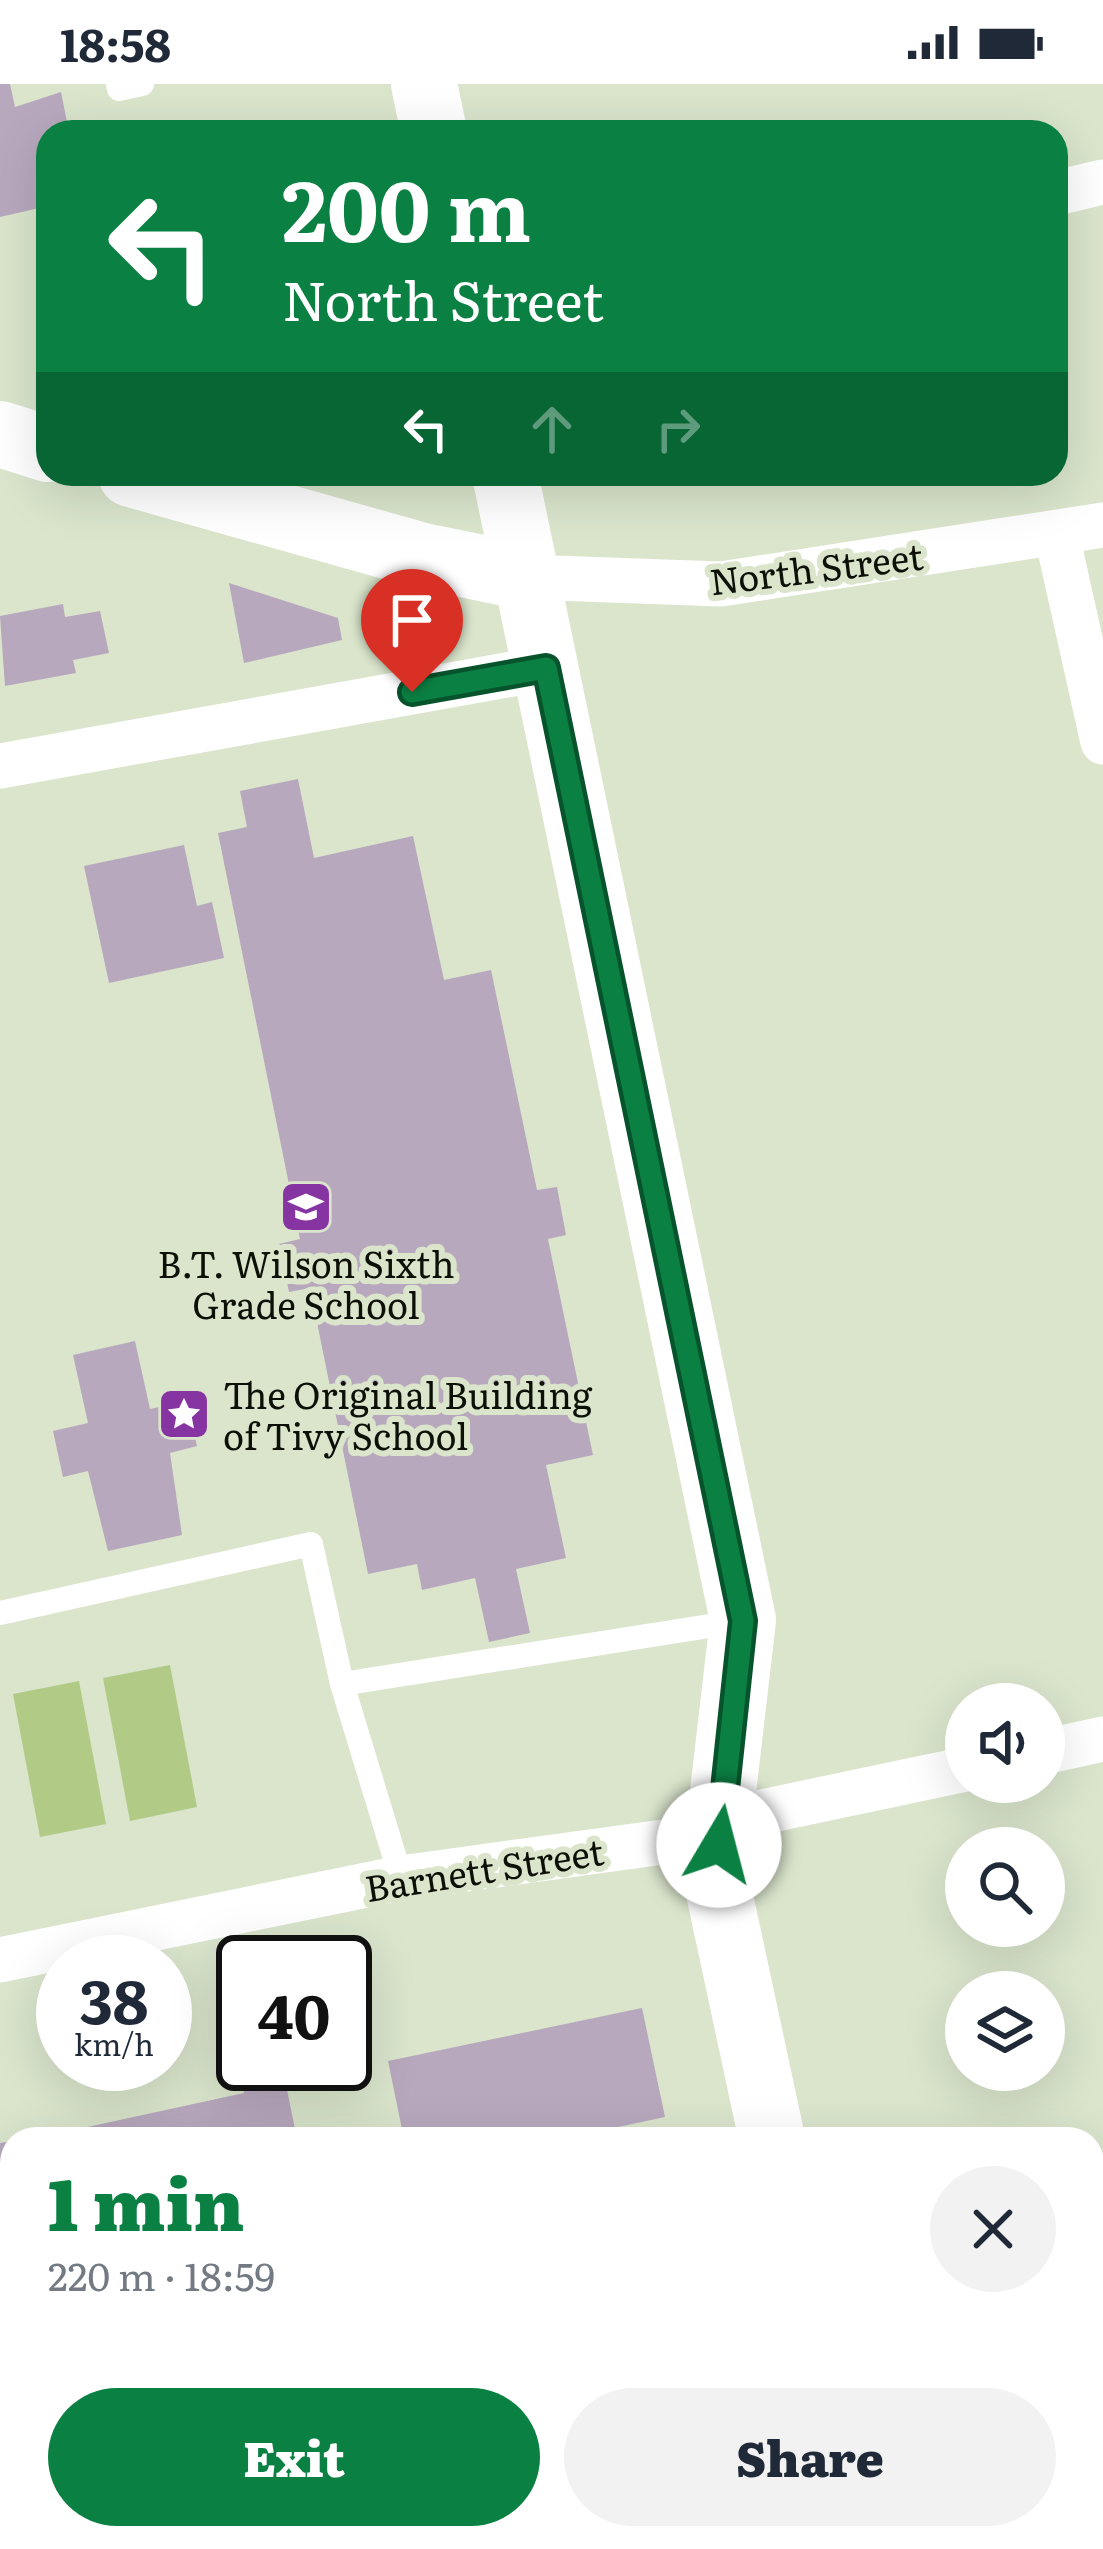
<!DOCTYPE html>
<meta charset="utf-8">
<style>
body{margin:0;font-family:Literata,serif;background:#f2f2f3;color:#1f2937;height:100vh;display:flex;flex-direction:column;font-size:45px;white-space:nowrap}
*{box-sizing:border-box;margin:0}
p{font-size:39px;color:#747a83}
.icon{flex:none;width:66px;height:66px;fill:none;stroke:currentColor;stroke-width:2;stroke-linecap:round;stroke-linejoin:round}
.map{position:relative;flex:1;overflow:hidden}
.side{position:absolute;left:0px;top:2043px;width:1104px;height:423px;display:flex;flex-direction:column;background:#fff;border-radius:36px 36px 0 0;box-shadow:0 12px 48px #0002}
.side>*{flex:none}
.hud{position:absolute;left:36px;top:36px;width:1032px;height:366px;border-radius:36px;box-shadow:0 12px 48px #0002;background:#0b8043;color:#fff;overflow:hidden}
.fabs{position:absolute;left:945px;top:1599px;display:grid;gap:24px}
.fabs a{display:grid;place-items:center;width:120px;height:120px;border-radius:50%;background:#fff;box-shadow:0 12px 48px #0002;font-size:60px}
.speed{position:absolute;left:36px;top:1851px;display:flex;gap:24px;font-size:60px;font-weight:700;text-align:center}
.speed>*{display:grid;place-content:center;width:156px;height:156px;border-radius:50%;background:#fff;box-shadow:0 12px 48px #0002;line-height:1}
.speed small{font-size:30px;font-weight:400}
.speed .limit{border:6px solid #111;border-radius:18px;background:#fff;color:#111}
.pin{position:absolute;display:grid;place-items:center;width:102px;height:102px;color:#fff;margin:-123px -51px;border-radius:50% 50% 50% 0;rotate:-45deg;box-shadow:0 0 12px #0007}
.pin .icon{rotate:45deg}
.me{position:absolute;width:132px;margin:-66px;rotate:8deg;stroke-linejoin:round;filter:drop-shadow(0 0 9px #0008)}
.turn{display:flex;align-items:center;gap:42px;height:252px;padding:0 48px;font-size:54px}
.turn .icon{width:156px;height:156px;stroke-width:2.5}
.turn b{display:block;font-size:84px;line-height:102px}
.lanes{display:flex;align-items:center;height:114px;padding:0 48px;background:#0003;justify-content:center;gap:60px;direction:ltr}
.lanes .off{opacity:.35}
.round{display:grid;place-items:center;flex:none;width:126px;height:126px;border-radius:63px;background:#f2f2f3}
.summary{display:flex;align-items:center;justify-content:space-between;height:204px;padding:0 48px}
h1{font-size:72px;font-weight:800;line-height:90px;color:#0b8043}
.cta{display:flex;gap:24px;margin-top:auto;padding:24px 48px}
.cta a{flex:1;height:138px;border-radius:72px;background:#0b8043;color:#fff;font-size:48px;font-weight:800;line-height:138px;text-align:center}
.cta a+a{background:#f2f2f3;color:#1f2937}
.status{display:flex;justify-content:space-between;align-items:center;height:84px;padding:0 60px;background:#fff;direction:ltr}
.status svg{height:33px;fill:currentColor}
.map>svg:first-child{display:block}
.green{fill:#b1cb87}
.building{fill:#b8a8be}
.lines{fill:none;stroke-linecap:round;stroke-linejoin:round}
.lane{stroke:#fff;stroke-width:24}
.street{stroke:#fff;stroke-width:45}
.secondary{stroke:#fff;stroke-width:66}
.route-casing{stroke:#07532c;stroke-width:30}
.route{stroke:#0b8043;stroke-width:21}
.labels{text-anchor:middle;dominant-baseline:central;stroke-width:12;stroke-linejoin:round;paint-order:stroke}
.street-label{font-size:36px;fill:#0c1007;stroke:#dae5cc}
.poi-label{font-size:36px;fill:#0c1007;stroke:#dae5cc}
</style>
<div class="status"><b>18:58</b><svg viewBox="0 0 49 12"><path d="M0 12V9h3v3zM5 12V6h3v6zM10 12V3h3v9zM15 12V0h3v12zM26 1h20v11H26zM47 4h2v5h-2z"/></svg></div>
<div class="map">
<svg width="1103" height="2465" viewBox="0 0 1103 2465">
<rect width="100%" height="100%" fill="#dae5cc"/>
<g class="green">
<polygon points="170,1581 197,1723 130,1737 103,1594"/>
<polygon points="79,1597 106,1740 40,1753 13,1610"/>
</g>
<g class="building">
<polygon points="0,0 10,0 15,23 61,8 67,38 65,48 48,48 48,122 0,133"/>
<polygon points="229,499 338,534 342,556 244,579"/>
<polygon points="63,520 65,533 100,527 109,569 73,576 76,589 5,602 0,532"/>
<polygon points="298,695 314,774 413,752 444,896 491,886 537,1106 557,1103 566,1151 548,1155 593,1371 546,1381 566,1474 516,1485 530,1549 489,1558 475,1494 422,1506 417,1480 368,1490 310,1204 289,1208 279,1160 300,1155 218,749 247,743 240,707"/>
<polygon points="184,761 197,822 212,818 224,874 109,899 84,782"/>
<polygon points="135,1257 150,1325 187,1317 197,1362 170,1369 182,1451 108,1467 88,1387 63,1393 53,1347 88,1339 73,1271"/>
<polygon points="642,1924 665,2033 562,2055 404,2055 388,1977"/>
<polygon points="282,1981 297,2055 32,2055 244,2009 240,1990"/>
<polygon points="12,2057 12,2165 0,2167 0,2059"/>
<polygon points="12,2378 12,2454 37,2456 0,2464 0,2381"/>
<polygon points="179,2454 181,2465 127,2465 127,2463"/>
<polygon points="206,2454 331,2454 333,2465 208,2465"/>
<polygon points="359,2454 452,2454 455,2465 362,2465"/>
<polygon points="532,2454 754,2454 756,2465 535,2465"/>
</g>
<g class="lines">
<g class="lane">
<polyline points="118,0 119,5 142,0"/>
<polyline points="0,1529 311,1460 342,1600 401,1794"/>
<polyline points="342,1600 741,1537"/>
<polyline points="0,2321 12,2319"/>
</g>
<g class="street">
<polyline points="1056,109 1103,98"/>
<polyline points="1057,452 1103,658"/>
<polyline points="526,493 721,500 1103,441"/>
<polyline points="0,682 546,584"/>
<polyline points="1044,1668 1103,1655"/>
<polyline points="0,1876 401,1794 678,1756 724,1736 966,1685"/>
</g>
<g class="secondary">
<polyline points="424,0 434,48"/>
<polyline points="0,350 48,365"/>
<polyline points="131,390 423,472 526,493"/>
<polyline points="505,390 743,1536 714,1785 772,2055"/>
<polyline points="862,2454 865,2465"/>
</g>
</g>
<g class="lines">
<g class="route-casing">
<polyline id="route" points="412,608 546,584 743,1537 719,1761"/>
</g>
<use href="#route" class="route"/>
</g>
<defs>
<g id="school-square" transform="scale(2.7)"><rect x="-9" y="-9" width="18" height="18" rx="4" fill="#8734a3" stroke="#dae5cc"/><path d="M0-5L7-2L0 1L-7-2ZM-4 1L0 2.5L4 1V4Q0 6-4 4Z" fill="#fff"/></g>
<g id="sight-square" transform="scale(2.7)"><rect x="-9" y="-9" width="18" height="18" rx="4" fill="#8734a3" stroke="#dae5cc"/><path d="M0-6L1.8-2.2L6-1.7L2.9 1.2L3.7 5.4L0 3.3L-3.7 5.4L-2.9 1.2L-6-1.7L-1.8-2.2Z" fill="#fff"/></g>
</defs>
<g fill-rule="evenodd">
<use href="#school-square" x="306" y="1123"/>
<use href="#sight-square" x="184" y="1330"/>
</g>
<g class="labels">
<g class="street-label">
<text transform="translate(816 483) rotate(-7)">North Street</text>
<text transform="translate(484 1784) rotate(-9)">Barnett Street</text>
</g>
<g class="poi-label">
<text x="306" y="1178">B.T. Wilson Sixth<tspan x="306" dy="41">Grade School</tspan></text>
<text x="223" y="1309" text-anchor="start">The Original Building<tspan x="223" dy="41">of Tivy School</tspan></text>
</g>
</g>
</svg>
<div class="fabs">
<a><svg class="icon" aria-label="sound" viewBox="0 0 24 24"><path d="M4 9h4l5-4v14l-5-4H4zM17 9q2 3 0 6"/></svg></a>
<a><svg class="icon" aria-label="search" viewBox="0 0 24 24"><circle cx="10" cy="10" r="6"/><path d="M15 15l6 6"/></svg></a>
<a><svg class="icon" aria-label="layers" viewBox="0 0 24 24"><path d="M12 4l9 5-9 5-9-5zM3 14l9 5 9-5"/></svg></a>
</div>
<div class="speed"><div>38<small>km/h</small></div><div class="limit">40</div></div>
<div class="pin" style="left:412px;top:608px;background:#d93025"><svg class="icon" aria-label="arrive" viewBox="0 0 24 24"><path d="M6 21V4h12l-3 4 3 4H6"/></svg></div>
<svg class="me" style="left:719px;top:1761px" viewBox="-20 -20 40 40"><circle r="19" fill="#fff"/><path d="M0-13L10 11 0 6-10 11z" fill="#0b8043"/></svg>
<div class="hud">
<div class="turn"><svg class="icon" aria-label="left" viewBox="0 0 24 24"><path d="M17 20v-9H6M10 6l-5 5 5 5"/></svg><div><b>200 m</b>North Street</div></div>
<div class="lanes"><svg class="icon" aria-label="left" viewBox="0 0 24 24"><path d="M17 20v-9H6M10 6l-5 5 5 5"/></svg><svg class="icon off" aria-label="ahead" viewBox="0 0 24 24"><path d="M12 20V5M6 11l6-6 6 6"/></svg><svg class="icon off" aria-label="right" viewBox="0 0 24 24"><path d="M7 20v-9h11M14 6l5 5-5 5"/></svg></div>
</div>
<section class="side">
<div class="summary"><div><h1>1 min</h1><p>220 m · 18:59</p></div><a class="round"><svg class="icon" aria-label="close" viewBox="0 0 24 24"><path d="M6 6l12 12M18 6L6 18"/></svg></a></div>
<div class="cta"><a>Exit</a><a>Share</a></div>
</section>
</div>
